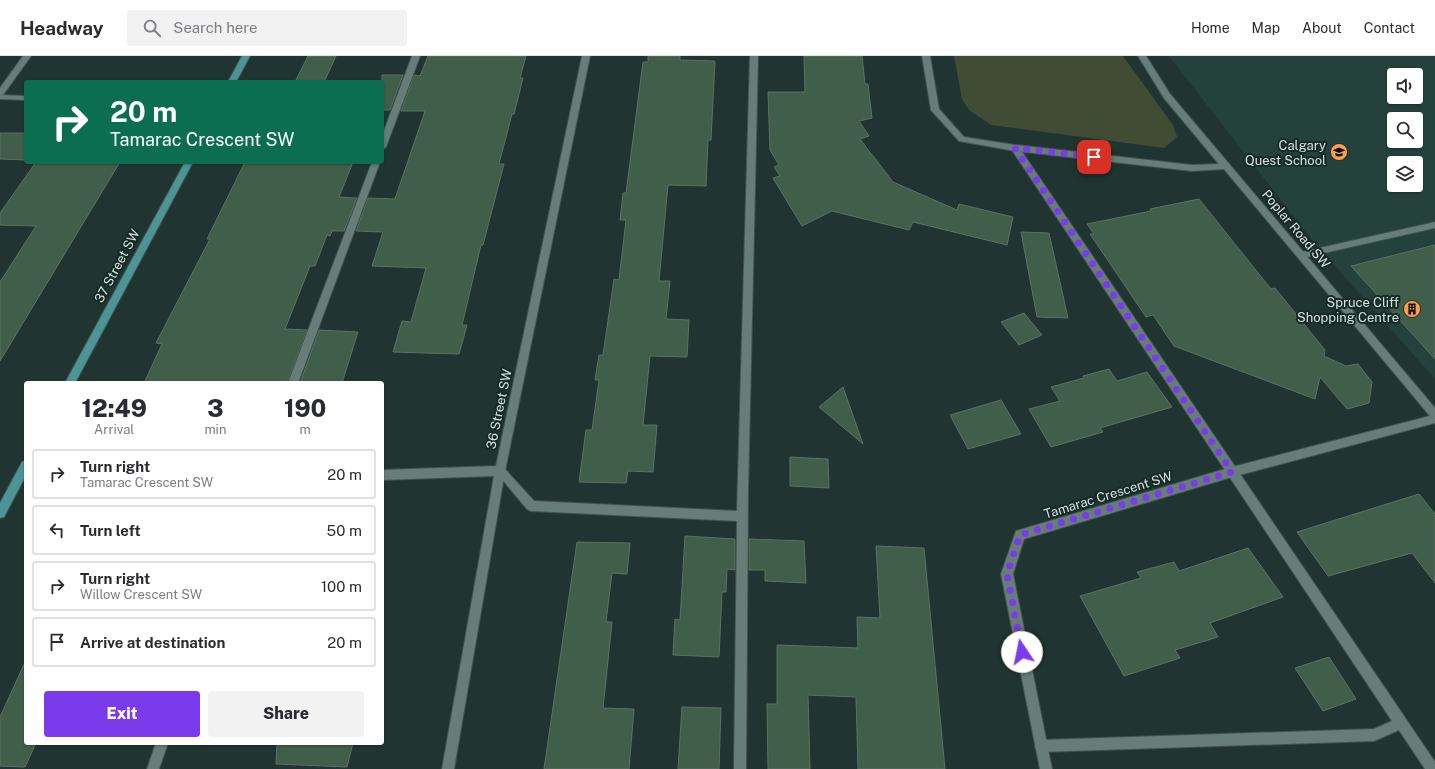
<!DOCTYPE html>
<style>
body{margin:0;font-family:"Public Sans",sans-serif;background:#f2f2f3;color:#2b2b33;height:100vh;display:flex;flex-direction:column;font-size:15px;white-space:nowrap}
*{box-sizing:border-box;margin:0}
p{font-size:13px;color:#7c7c81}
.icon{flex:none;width:22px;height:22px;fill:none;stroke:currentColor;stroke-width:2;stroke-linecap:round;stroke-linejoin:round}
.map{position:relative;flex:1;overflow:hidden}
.side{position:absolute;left:24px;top:325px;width:360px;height:364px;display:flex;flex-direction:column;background:#fff;border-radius:4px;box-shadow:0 1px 3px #0004}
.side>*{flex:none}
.top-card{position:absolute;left:24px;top:24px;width:360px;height:84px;border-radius:4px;box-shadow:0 1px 3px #0004;background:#0b6e4f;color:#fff;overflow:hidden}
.controls{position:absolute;left:1387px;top:12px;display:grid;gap:8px}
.controls a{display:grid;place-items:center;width:36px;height:36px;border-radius:4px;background:#fff;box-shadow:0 1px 3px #0004;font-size:20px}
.pin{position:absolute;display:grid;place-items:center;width:34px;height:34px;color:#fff;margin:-17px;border-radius:8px;box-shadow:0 2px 6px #0006}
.me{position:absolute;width:44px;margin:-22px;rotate:349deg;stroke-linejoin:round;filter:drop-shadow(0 0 3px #0008)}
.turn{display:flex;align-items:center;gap:14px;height:84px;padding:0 20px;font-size:18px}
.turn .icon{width:52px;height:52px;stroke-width:2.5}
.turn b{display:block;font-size:28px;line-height:34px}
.eta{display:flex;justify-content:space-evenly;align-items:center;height:68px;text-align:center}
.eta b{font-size:24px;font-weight:800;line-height:28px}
.cta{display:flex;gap:8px;margin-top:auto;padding:8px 20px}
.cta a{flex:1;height:46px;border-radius:4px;background:#7c3aed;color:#fff;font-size:16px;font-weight:800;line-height:46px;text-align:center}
.cta a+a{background:#f2f2f3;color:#2b2b33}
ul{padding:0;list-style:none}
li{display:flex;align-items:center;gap:12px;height:50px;margin:0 8px 6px;padding:0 12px;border:2px solid #e1e1e2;border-radius:4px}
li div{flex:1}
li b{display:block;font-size:15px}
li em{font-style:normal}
header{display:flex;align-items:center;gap:24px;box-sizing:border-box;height:56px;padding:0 20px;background:#fff;border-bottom:1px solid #e1e1e2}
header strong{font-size:19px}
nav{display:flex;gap:22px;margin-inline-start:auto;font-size:14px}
.search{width:280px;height:36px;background:#f2f2f3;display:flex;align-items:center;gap:10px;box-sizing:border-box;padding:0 14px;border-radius:4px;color:#7c7c81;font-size:15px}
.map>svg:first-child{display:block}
.built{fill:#24413c;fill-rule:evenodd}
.green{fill:#404d34}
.building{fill:#405e4a;stroke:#5e7064}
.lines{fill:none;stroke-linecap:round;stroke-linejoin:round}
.lane-casing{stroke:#425350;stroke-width:2}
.street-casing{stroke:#425350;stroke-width:2}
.secondary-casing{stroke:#425350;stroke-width:2}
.lane{fill:#667d78;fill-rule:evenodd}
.street{fill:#667d78;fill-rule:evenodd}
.secondary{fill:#4c9495;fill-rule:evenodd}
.route{stroke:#7c3aed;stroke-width:7;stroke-dasharray:0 12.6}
.labels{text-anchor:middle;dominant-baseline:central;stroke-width:4;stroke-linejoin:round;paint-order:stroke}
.poi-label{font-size:13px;fill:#d6e2df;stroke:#162b27;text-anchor:end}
.street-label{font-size:13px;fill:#d6e2df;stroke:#162b27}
</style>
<header>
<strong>Headway</strong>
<div class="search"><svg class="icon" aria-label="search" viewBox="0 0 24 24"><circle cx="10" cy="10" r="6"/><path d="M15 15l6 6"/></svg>Search here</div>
<nav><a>Home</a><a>Map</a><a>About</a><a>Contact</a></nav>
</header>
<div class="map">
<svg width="1435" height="713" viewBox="0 0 1435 713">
<rect width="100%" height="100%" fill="#203531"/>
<path class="built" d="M1169 0H1435V323L1312 184ZM1394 19H1416V41H1394ZM1394 63H1416V85H1394ZM1394 107H1416V129H1394Z"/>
<polygon class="green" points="954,0 1123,0 1173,69 1177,81 1164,92 991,69 969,54 962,43"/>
<g class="building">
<polygon points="308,0 336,0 324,26 295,26"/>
<polygon points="428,0 526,0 520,22 523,22 514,58 512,58 499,108 504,108 483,189 481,189 462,269 467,269 459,298 393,296 402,265 411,266 426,212 372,210 383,176 356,175 368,142 395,143 425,55 401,55 414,19 420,20"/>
<polygon points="648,0 680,0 680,4 715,5 711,84 708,84 706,130 668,129 659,225 670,225 666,263 689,264 687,301 650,300 643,369 657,369 653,416 628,415 626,427 579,426 586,374 592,374 599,324 595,324 599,299 603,299 614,223 619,224 626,164 620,164 623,137 626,137 643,6 648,6"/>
<polygon points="804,0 862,0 865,28 868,28 872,62 859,65 869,80 860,83 893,126 957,154 959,148 1013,161 1007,189 913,166 909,174 832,155 802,170 773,122 780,120 774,111 779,109 770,94 768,36 805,36"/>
<polygon points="382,19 403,19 390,54 382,54"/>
<polygon points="0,77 26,77 26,104 0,103"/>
<polygon points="36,106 120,106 0,305 0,226 36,170 0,169 0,157"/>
<polygon points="245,106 353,106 339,141 357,142 344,175 332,175 330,180 327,179 315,210 310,210 285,273 307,274 287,327 144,327 162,288 156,287 210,183 207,183"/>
<polygon points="1199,143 1271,233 1275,232 1325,294 1324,300 1346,310 1358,308 1372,326 1369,347 1347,353 1320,321 1315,343 1174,290 1153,259 1146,261 1090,178 1094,178 1087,168 1151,155 1150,153"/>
<polygon points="1021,176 1049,177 1068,262 1037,261"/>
<polygon points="1435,189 1435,303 1351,210"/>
<polygon points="1024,257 1042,279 1019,289 1001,266"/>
<polygon points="319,274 358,276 342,327 300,327"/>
<polygon points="1109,313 1117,325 1147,316 1172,351 1100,372 1103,376 1051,391 1029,353 1060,345 1051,331 1084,322 1083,320"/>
<polygon points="843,331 863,388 819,351"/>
<polygon points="1001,344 1021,378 968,393 950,359"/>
<polygon points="790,401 828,403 829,432 790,430"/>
<polygon points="1419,438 1435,458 1435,527 1412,497 1328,520 1297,476"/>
<polygon points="685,480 735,483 735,514 727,513 726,536 722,536 719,601 673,599 675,563 680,564"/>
<polygon points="749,483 804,485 806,527 765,525 765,514 749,514"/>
<polygon points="577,486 630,487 627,518 612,517 606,566 612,566 603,652 634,653 629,713 544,713"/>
<polygon points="876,490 924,492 945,713 858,713 856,641 808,639 810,713 768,713 767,648 777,648 777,589 858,592 857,561 880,562"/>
<polygon points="1248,492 1283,541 1210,567 1218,581 1175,594 1180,602 1124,620 1080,540 1141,522 1137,516 1174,506 1179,515"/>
<polygon points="1329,601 1356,643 1323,655 1295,612"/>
<polygon points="26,604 26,687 36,687 25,711 0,710 0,661"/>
<polygon points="682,651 721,652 719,713 678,713"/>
<polygon points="277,687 353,687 347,711 276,708"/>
</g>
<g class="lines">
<g class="lane-casing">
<g id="lane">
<polygon points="23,0 31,0 3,39 0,39 0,32"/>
<polygon points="412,0 420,0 386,91 382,94 382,80"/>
<polygon points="750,0 758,0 748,437 746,713 734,713 737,465 531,455 527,453 495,415 496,412 500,410 504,412 534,445 737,455"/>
<polygon points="1015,89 1018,90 1435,706 1435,713 1425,713 1399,674 1374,685 1041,696 1037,694 1035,690 1037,686 1041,684 1374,673 1392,665 1012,94 1012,90"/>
<polygon points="372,106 380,106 298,327 288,327"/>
<polygon points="1435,166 1435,172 1302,202 1298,199 1302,196"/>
<polygon points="156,687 168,687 159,713 147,713"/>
</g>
</g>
<g class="street-casing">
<g id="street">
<polygon points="582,0 590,0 505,415 454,713 442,713 494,420 382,424 382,414 496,410"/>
<polygon points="922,0 930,0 939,53 964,81 1015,89 1192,109 1219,108 1164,42 1138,0 1146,0 1170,38 1435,352 1435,367 1232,421 1024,483 1013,518 1052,713 1040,713 1001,518 1016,475 1232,411 1430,360 1224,113 1192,115 1015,95 959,85 931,54"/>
<polygon points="0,39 26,40 26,44 0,43"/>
</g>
</g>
<g class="secondary-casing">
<g id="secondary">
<polygon points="242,0 250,0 236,26 228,26"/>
<polygon points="185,106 193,106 75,327 65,327"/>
<polygon points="26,404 26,419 4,461 0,462 0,447 22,406"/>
</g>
</g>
<use href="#lane" class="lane"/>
<use href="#street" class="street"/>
<use href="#secondary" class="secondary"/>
</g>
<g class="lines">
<polyline class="route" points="1022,596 1007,518 1020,479 1232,416 1015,92 1094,101"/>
</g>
<defs>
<g id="school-disc" transform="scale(0.9)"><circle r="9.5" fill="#fb9e51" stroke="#162b27"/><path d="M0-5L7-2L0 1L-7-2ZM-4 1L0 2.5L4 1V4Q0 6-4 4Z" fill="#111"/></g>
<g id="building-disc" transform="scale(0.9)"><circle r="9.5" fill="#fb9e51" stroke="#162b27"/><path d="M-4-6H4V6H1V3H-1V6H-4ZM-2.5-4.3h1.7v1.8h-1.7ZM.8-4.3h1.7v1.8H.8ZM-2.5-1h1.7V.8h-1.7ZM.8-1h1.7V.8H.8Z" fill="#111"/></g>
</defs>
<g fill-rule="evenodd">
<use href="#school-disc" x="1339" y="96"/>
<use href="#building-disc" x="1412" y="253"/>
</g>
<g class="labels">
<g class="poi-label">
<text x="1326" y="89">Calgary<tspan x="1326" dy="15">Quest School</tspan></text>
<text x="1399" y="246">Spruce Cliff<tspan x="1399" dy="15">Shopping Centre</tspan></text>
</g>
<g class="street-label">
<text transform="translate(1296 173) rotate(50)">Poplar Road SW</text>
<text transform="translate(117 210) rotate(-62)">37 Street SW</text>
<text transform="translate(499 353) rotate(-78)">36 Street SW</text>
<text transform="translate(1108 439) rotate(-17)">Tamarac Crescent SW</text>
</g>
</g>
</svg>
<div class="controls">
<a><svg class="icon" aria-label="sound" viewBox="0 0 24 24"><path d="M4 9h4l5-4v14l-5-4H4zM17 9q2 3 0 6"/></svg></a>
<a><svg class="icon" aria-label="search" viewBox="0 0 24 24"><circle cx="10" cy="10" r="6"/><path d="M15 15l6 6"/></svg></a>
<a><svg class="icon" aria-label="layers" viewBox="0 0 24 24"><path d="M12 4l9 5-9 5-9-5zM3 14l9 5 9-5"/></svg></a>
</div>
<div class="pin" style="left:1094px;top:101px;background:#d93025"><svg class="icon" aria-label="arrive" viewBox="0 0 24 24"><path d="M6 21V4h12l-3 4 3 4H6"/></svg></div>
<svg class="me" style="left:1022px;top:596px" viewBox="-20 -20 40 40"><circle r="19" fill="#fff"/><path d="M0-13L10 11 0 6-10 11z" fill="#7c3aed"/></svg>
<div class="top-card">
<div class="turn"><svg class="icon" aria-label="right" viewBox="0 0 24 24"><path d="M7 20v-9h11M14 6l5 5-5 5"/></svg><div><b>20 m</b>Tamarac Crescent SW</div></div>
</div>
<section class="side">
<div class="eta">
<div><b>12:49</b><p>Arrival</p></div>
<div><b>3</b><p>min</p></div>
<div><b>190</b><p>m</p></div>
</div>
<ul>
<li><svg class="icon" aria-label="right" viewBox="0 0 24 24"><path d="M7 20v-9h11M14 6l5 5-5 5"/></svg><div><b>Turn right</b><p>Tamarac Crescent SW</p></div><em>20 m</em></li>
<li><svg class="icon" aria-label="left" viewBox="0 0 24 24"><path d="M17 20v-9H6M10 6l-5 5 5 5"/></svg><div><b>Turn left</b></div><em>50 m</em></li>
<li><svg class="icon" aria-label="right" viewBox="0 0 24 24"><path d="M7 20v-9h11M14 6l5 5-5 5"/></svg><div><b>Turn right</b><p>Willow Crescent SW</p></div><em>100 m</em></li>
<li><svg class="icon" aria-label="arrive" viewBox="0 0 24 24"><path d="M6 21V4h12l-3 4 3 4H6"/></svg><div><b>Arrive at destination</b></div><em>20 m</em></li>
</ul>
<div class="cta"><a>Exit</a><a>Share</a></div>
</section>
</div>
